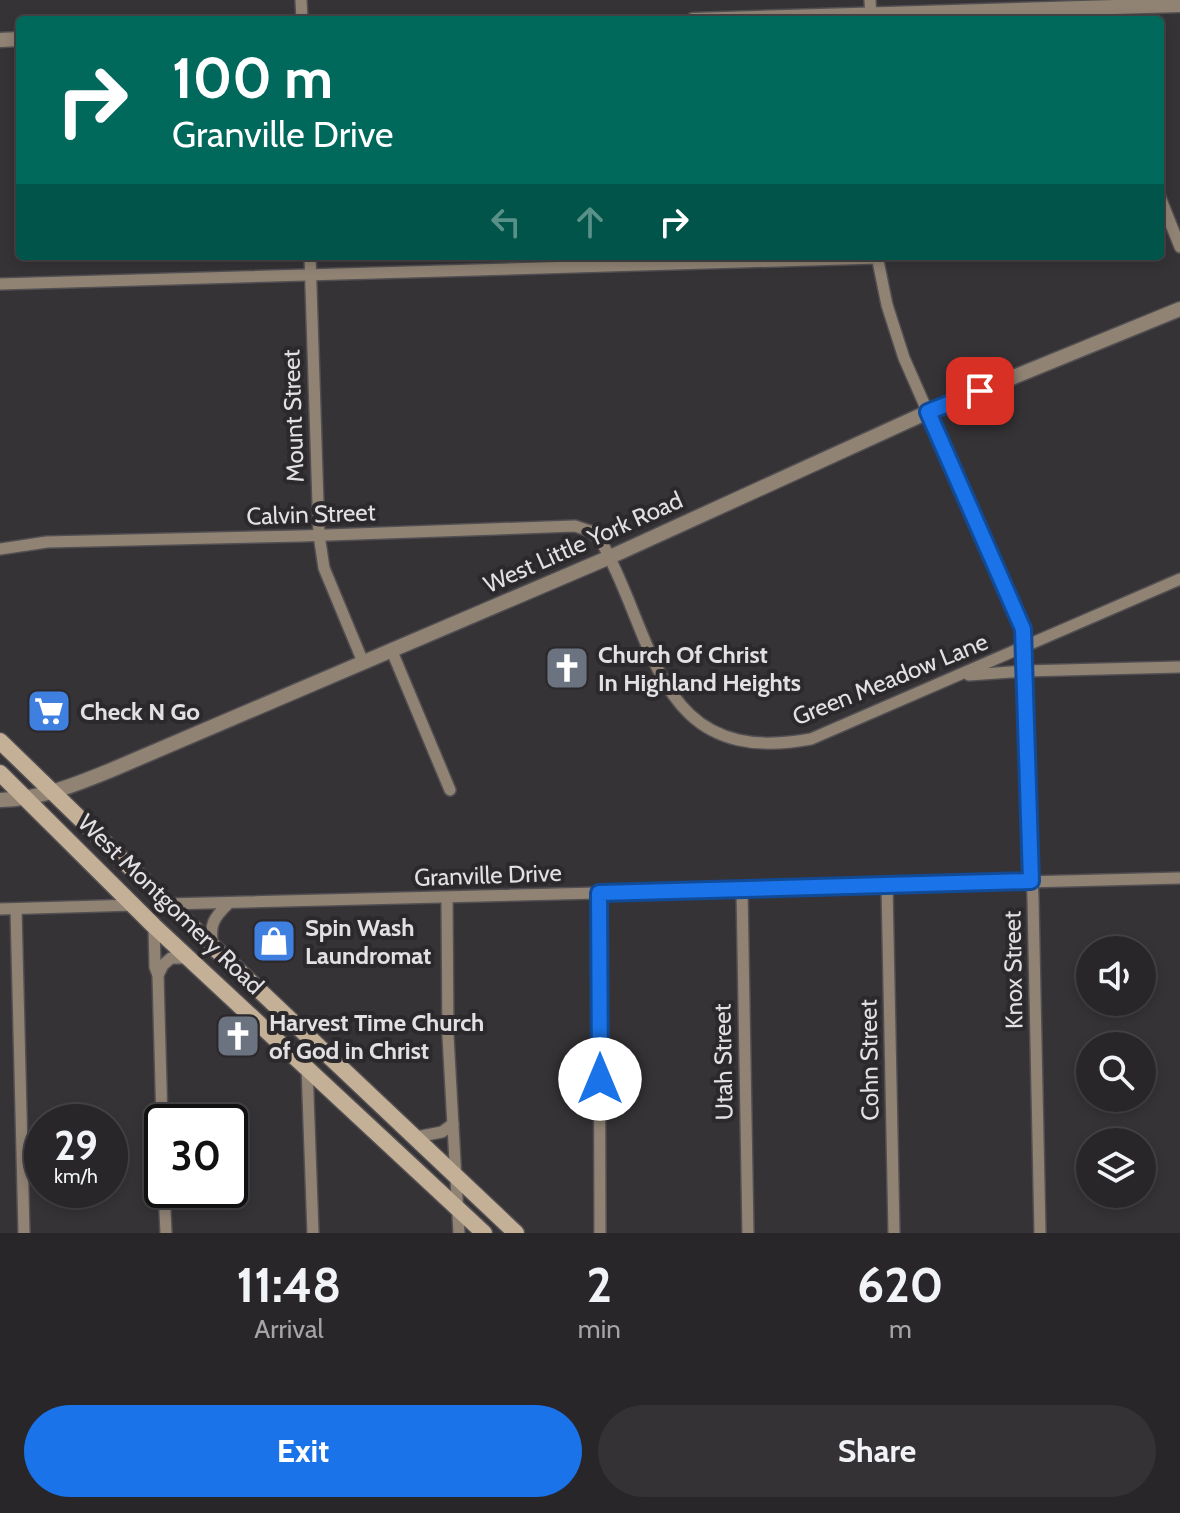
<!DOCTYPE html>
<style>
body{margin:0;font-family:Cabin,sans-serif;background:#343235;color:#f1f3f6;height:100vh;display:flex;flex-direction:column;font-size:30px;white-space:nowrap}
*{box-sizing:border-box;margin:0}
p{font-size:26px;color:#a5a5a8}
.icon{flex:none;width:44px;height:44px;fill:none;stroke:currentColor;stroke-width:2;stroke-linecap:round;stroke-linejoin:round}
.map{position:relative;height:1233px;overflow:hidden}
.drawer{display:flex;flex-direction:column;background:#282629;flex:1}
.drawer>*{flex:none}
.hud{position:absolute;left:16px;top:16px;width:1148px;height:244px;border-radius:8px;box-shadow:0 4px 12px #0003,0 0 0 2px #444346;background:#00695c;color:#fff;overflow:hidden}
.buttons{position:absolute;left:1076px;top:936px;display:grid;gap:16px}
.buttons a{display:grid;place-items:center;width:80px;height:80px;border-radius:50%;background:#282629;box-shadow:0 4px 12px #0003,0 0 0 2px #444346;font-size:40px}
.speed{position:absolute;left:24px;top:1104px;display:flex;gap:16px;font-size:40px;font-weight:700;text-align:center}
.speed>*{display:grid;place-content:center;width:104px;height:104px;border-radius:50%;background:#282629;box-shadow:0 4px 12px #0003,0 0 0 2px #444346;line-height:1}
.speed small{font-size:20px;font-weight:400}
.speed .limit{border:4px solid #111;border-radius:12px;background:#fff;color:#111}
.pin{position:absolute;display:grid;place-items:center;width:68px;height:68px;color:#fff;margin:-34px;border-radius:16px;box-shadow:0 4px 12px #0006}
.me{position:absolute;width:88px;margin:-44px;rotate:0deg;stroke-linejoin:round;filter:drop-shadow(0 0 6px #0008)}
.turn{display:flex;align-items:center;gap:28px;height:168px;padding:0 24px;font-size:36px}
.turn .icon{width:104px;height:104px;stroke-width:2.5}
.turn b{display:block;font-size:56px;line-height:68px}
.lanes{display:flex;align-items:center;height:76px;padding:0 24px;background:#0003;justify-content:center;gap:40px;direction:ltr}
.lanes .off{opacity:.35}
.eta{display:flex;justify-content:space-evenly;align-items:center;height:136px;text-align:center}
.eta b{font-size:48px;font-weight:700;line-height:56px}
.button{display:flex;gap:16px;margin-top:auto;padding:16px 24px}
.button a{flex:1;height:92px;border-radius:48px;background:#1a73e8;color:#fff;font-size:32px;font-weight:700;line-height:92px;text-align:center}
.button a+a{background:#343235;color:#f1f3f6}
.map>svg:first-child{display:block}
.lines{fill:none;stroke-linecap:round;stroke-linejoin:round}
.minor-casing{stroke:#524f52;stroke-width:14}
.tertiary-casing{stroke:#524f52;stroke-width:17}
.secondary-casing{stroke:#524f52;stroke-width:19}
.minor{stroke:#908374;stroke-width:11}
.tertiary{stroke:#908374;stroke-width:14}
.secondary{stroke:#c4af97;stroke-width:16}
.route-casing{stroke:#114b97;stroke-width:20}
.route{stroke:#1a73e8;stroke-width:14}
.labels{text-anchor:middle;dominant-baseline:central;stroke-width:8;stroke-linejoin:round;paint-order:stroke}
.street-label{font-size:24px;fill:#e2e0e2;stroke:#2c292c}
.poi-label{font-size:24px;font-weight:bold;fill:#e2e0e2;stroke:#2c292c;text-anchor:start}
</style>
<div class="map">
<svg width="1180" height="1233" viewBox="0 0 1180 1233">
<rect width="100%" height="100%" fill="#363337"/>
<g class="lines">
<g class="minor-casing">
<g id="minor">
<polyline points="301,0 302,20"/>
<polyline points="870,0 871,19"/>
<polyline points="1160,197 1180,247"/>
<polyline points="310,256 319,535 324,568 363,662"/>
<polyline points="877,256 887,305 904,358 1023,629 1033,899 1040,1233"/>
<polyline points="0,284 877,258"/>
<path d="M0 549 47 542 301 536 575 526 590 531 601 541C657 640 655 768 811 739L1180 579"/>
<polyline points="391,649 450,790"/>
<polyline points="969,675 1025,671 1180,667"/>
<polyline points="887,886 894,1233"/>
<polyline points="742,890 748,1233"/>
<polyline points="599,893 600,1233"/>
<polyline points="447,898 448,1036 459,1233"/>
<polyline points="168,904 1180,878"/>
<polyline points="0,909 135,905"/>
<polyline points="16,909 24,1233"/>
<polyline points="154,926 155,967 158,975 162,1122"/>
<path d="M213 947C209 925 213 918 229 903"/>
<polyline points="158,975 163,965 171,958 188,958"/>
<polyline points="307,1067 313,1233"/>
<polyline points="416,1137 442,1132 453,1124"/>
<polyline points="164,1190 166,1233"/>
</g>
</g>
<g class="tertiary-casing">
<g id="tertiary">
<polyline points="693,20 1180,5"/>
<polyline points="0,40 20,39"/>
<path d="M0 800C40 799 72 786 109 771L610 557 928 412 1180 309"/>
</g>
</g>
<g class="secondary-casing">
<g id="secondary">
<polyline points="0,741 168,904 516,1233"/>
<polyline points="0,773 154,926 484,1233"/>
</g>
</g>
<use href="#minor" class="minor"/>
<use href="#tertiary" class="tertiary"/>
<use href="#secondary" class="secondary"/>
</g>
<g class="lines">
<g class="route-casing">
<polyline id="route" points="600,1079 599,893 1031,881 1023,629 928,412 980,391"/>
</g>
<use href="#route" class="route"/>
</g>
<defs>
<g id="church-square" transform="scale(2.3)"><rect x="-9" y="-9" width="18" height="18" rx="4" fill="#6b7280" stroke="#2c292c"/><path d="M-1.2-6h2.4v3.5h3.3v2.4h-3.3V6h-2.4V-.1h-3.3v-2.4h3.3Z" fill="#fff"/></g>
<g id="supermarket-square" transform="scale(2.3)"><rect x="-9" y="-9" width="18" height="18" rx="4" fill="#3f7fe0" stroke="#2c292c"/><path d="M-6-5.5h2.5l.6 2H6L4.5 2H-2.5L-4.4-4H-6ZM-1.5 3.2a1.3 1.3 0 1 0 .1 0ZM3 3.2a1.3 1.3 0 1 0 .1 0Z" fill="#fff"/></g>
<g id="shop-square" transform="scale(2.3)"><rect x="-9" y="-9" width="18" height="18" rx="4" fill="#3f7fe0" stroke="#2c292c"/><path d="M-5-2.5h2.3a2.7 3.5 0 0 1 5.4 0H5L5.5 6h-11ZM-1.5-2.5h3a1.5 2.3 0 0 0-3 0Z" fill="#fff"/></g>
</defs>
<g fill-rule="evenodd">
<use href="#church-square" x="567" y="668"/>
<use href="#supermarket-square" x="49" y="711"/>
<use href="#shop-square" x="274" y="941"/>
<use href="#church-square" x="238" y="1036"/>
</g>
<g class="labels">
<g class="street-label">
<text transform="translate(293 416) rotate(-92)">Mount Street</text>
<text transform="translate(311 514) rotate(-2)">Calvin Street</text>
<text transform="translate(583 542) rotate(-24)">West Little York Road</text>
<text transform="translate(890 679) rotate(-22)">Green Meadow Lane</text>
<text transform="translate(488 875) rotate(-2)">Granville Drive</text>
<text transform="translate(171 904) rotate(44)">West Montgomery Road</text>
<text transform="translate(1013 970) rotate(-91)">Knox Street</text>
<text transform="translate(869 1060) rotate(-91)">Cohn Street</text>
<text transform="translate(723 1062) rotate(-91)">Utah Street</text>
</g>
<g class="poi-label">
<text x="598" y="654">Church Of Christ<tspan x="598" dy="28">In Highland Heights</tspan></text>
<text x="80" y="711">Check N Go</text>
<text x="305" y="927">Spin Wash<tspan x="305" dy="28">Laundromat</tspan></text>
<text x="269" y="1022">Harvest Time Church<tspan x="269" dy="28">of God in Christ</tspan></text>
</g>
</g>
</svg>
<div class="buttons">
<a><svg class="icon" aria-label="sound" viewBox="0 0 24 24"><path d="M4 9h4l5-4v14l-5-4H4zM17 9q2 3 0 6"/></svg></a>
<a><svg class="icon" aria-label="search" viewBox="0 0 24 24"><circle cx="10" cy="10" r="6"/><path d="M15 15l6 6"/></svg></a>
<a><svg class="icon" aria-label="layers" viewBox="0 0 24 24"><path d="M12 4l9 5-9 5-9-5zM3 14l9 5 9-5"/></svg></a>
</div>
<div class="speed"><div>29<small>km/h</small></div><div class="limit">30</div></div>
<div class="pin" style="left:980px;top:391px;background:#d93025"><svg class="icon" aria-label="arrive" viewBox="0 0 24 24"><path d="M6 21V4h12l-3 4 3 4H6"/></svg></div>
<svg class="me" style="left:600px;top:1079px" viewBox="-20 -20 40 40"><circle r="19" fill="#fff"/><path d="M0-13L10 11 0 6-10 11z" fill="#1a73e8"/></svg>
<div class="hud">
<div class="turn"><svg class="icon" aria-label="right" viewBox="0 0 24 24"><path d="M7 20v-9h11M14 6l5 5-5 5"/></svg><div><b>100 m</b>Granville Drive</div></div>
<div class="lanes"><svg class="icon off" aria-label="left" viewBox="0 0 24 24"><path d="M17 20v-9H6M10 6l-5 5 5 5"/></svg><svg class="icon off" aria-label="ahead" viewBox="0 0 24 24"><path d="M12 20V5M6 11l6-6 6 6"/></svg><svg class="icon" aria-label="right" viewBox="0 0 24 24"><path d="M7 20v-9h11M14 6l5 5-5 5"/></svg></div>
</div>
</div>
<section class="drawer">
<div class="eta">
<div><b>11:48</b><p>Arrival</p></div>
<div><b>2</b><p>min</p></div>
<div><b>620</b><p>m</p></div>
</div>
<div class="button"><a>Exit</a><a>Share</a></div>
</section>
